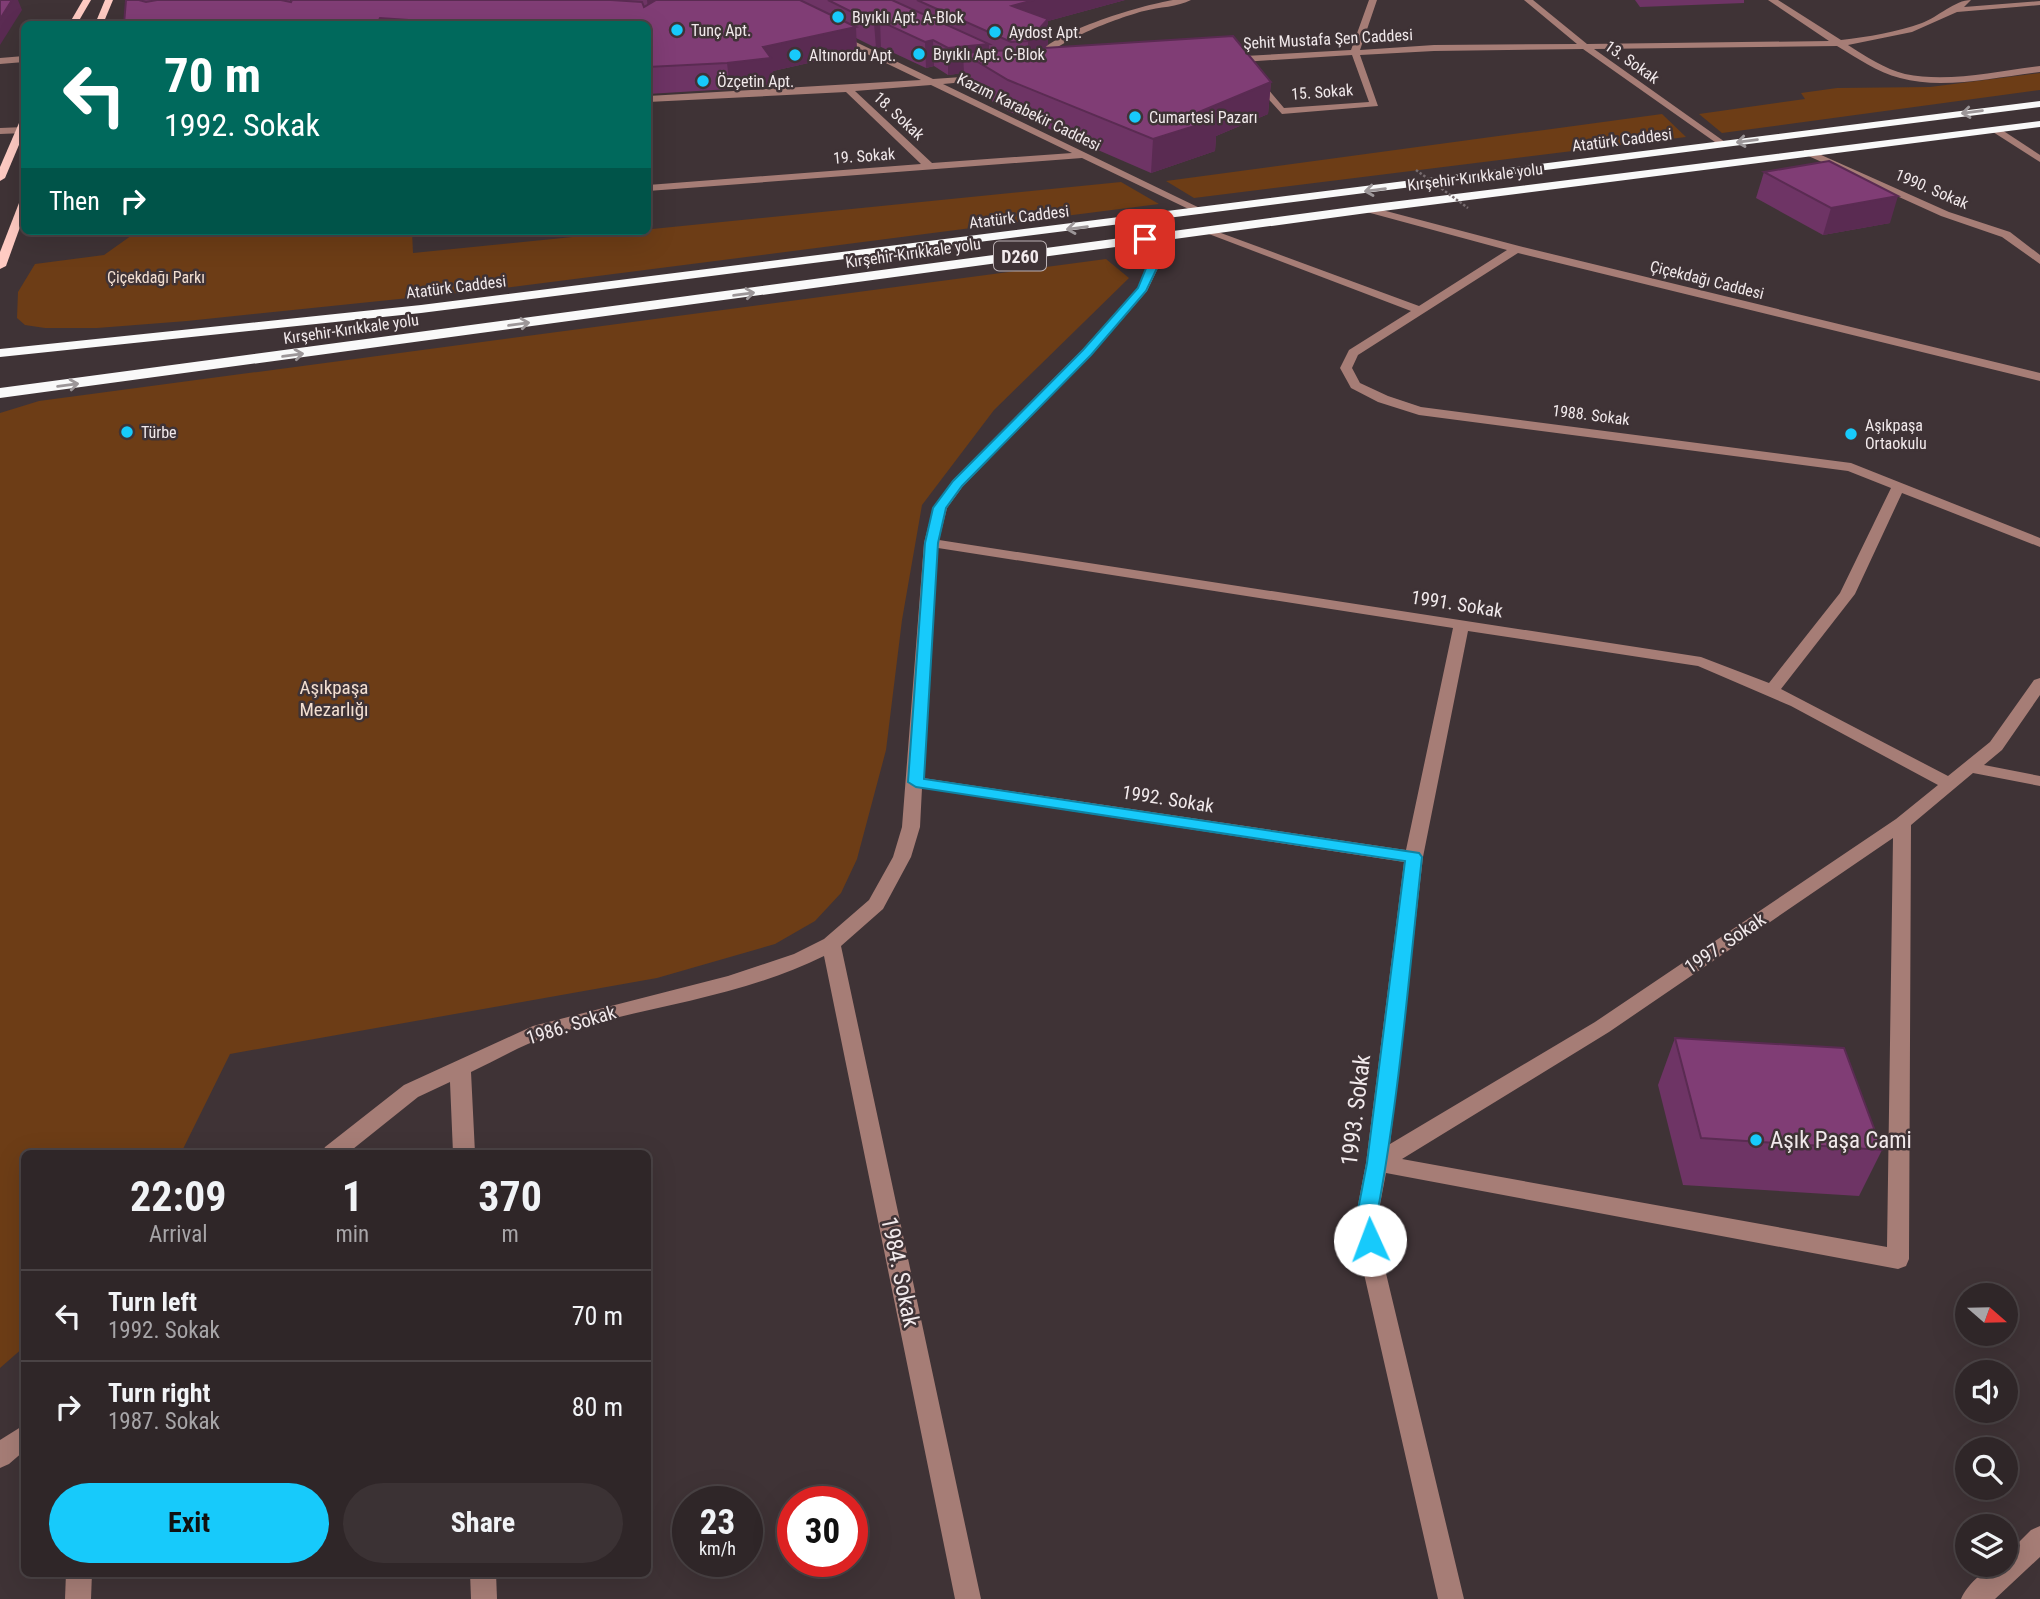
<!DOCTYPE html>
<meta charset="utf-8">
<style>
body{margin:0;font-family:"Roboto Condensed",sans-serif;background:#3b3234;color:#f1f3f6;height:100vh;display:flex;flex-direction:column;font-size:26px;white-space:nowrap}
*{box-sizing:border-box;margin:0}
p{font-size:23px;color:#a7a5a8}
.icon{flex:none;width:38px;height:38px;fill:none;stroke:currentColor;stroke-width:2;stroke-linecap:round;stroke-linejoin:round}
.map{position:relative;flex:1;overflow:hidden}
.details{position:absolute;left:21px;top:1150px;width:630px;height:427px;display:flex;flex-direction:column;background:#2f2628;border-radius:10px;box-shadow:0 7px 28px #0002,0 0 0 2px #4a4345}
.details>*{flex:none}
.banner{position:absolute;left:21px;top:21px;width:630px;height:214px;border-radius:10px;box-shadow:0 7px 28px #0002,0 0 0 2px #4a4345;background:#00695c;color:#fff;overflow:hidden}
.needle{width:46px;rotate:110deg}
.tools{position:absolute;left:1955px;top:1283px;display:grid;gap:14px}
.tools a{display:grid;place-items:center;width:63px;height:63px;border-radius:50%;background:#2f2628;box-shadow:0 7px 28px #0002,0 0 0 2px #4a4345;font-size:35px}
.speed{position:absolute;left:672px;top:1486px;display:flex;gap:14px;font-size:35px;font-weight:700;text-align:center}
.speed>*{display:grid;place-content:center;width:91px;height:91px;border-radius:50%;background:#2f2628;box-shadow:0 7px 28px #0002,0 0 0 2px #4a4345;line-height:1}
.speed small{font-size:18px;font-weight:400}
.speed .limit{border:10px solid #d22;background:#fff;color:#111}
.pin{position:absolute;display:grid;place-items:center;width:60px;height:60px;color:#fff;margin:-30px;border-radius:14px;box-shadow:0 4px 10px #0006}
.me{position:absolute;width:77px;margin:-38px;rotate:358deg;stroke-linejoin:round;filter:drop-shadow(0 0 5px #0008)}
.turn{display:flex;align-items:center;gap:24px;height:147px;padding:0 28px;font-size:32px}
.turn .icon{width:91px;height:91px;stroke-width:2.5}
.turn b{display:block;font-size:49px;line-height:60px}
.then{display:flex;align-items:center;height:66px;padding:0 28px;background:#0003;gap:14px;font-size:26px}
.eta{display:flex;justify-content:space-evenly;align-items:center;height:119px;text-align:center}
.eta b{font-size:42px;font-weight:700;line-height:49px}
.action{display:flex;gap:14px;margin-top:auto;padding:14px 28px}
.action a{flex:1;height:80px;border-radius:42px;background:#17cafb;color:#111;font-size:28px;font-weight:700;line-height:80px;text-align:center}
.action a+a{background:#3b3234;color:#f1f3f6}
ul{padding:0;list-style:none}
li{display:flex;align-items:center;gap:21px;height:91px;padding:0 28px;border-top:2px solid #4a4345}
li div{flex:1}
li b{display:block;font-size:26px}
li em{font-style:normal}
.map>svg:first-child{display:block}
.green{fill:#6d3d16}
.lines{fill:none;stroke-linecap:round;stroke-linejoin:round}
.minor{fill:#a67d76;fill-rule:evenodd}
.major{fill:#ffcbc3;fill-rule:evenodd}
.highway{fill:#f9f9f9;fill-rule:evenodd}
.path-bridge{stroke:#776c6f;stroke-width:2.5;stroke-dasharray:2.5 2;stroke-linecap:butt}
.wall{fill:#6e3465}
.shaded-wall{fill:#5a2b52}
.building{fill:#803d75;stroke:#5a2b52;stroke-width:2}
.oneway{stroke:#9c9698}
.route{fill:#17cafb;stroke:#0f83a3;stroke-width:2}
.poi-dot{fill:#17cafb;stroke:#3f3336;stroke-width:2.5}
.labels{text-anchor:middle;dominant-baseline:central;stroke-width:5;stroke-linejoin:round;paint-order:stroke}
.far-poi-label{font-size:16px;fill:#f1e9eb;stroke:#3f3336;text-anchor:start}
.far-street-label{font-size:16px;fill:#f1e9eb;stroke:#3f3336}
.far-park-label{font-size:16px;fill:#f3dfd1;stroke:#3f3336}
.shield{fill:#3f3336;stroke:#bcb2b5;stroke-width:2}
.shield-label{font-size:18px;font-weight:bold;fill:#f1e9eb}
.street-label{font-size:19px;fill:#f1e9eb;stroke:#3f3336}
.park-label{font-size:19px;fill:#f3dfd1;stroke:#3f3336}
.near-street-label{font-size:23px;fill:#f1e9eb;stroke:#3f3336}
.near-poi-label{font-size:23px;fill:#f1e9eb;stroke:#3f3336;text-anchor:start}
</style>
<div class="map">
<svg width="2040" height="1599" viewBox="0 0 2040 1599">
<rect width="100%" height="100%" fill="#3f3336"/>
<g class="green">
<polygon points="2040,73 2040,90 1722,133 1699,114 1805,99 1801,93 1837,88 1930,87"/>
<polygon points="1662,114 1686,137 1194,198 1166,181"/>
<polygon points="1121,182 1159,204 496,289 187,321 97,328 45,328 25,325 17,318 18,292 35,264 104,255 135,233 412,231 413,253"/>
<polygon points="1106,259 1129,278 994,410 922,505 902,620 886,750 857,859 841,893 815,921 775,944 657,978 230,1054 181,1153 24,1153 24,1347 0,1368 0,413 39,401"/>
</g>
<g class="lines">
<g class="minor">
<path d="M1173 0H1191C1178 7 1159 7 1144 11 1120 17 1049 43 1039 65L1032 63C1042 33 1143 5 1173 0Z"/>
<path d="M1369 0H1377L1360 50 1434 45 1577 44 1524 0H1533L1587 44 1829 41 1768 0H1778L1841 40C1868 37 1897 32 1922 23 1938 17 1955 0 1971 0L1964 7 2040 1V5L1957 12 1912 32 1848 45C1865 56 1885 69 1905 74 1949 83 1997 71 2040 66V72C1996 77 1943 90 1900 78 1877 72 1857 58 1837 46L1594 49 1725 142 1727 144 1722 147 1583 49 1434 51 1360 55 1378 106 1282 114 1251 80V76H1257L1284 108 1369 102 1352 55 1227 63 1223 60 1227 57 1351 50Z"/>
<path d="M837 33 933 79 990 75V79L987 80 943 84 1208 212 1199 214 1082 158 648 191V185L921 164 846 92 648 102V96L921 80 834 38ZM931 85 1072 153 932 163 855 91Z"/>
<polygon points="24,56 24,62 0,64 0,58"/>
<polygon points="24,127 24,133 0,134 0,128"/>
<polygon points="1993,128 1999,128 2040,155 2040,162 1993,132"/>
<polygon points="1804,150 1810,150 1949,212 2010,232 2040,255 2040,264 2002,237 1941,216 1804,154"/>
<path d="M1367 206 1519 246 2040 373V381L1518 253 1358 355 1352 368 1360 383 1388 396 1421 407 1851 463 2040 538V547L1902 493 1855 594 1781 689 1948 776 1990 742 2034 680 2040 678V695L2002 750 1984 765 2040 776V786L1973 773 1911 825 1909 1259 1906 1266 1898 1269 1386 1173 1378 1215 1384 1265 1464 1599H1438L1362 1265 1356 1215 1366 1163 1404 862 922 788 920 827 911 857 883 909 841 946 981 1599H955L824 956C740 998 637 1008 548 1036 522 1045 496 1060 471 1072L475 1153H453L450 1082 418 1097 348 1153H322L325 1147 404 1085 533 1026 728 976 794 954 824 939 869 900 893 857 902 827 924 543 933 508 953 480 1083 349 1138 288 1147 266 1141 237 1150 239 1159 266 1147 291 1091 355 963 486 947 508 939 540 1701 657 1769 683 1840 593 1891 488 1848 471 1419 415 1378 402 1351 388 1340 368 1349 350 1411 311 1201 231 1210 229 1419 306 1507 250 1363 211 1362 209ZM938 548 1453 628 1406 850 923 778ZM1468 631 1698 666 1791 706 1938 785 1896 819 1595 1022 1390 1144 1423 857ZM1893 838 1887 1247 1402 1159 1609 1032Z"/>
<polygon points="24,1425 24,1451 9,1464 0,1468 0,1440"/>
<path d="M2040 1526V1557L1995 1599H1961C1967 1584 1989 1564 2006 1564V1555L2031 1530Z"/>
<polygon points="66,1573 92,1573 91,1599 65,1599"/>
<polygon points="470,1573 496,1573 497,1599 471,1599"/>
</g>
<g class="major">
<polygon points="83,0 91,0 77,24 69,24"/>
<polygon points="105,0 113,0 103,24 95,24"/>
<polygon points="24,120 24,133 5,178 0,181 0,167 19,123"/>
<polygon points="24,200 24,216 6,266 0,269 0,252 19,203"/>
</g>
<g class="highway">
<polygon points="2040,101 2040,107 421,313 0,357 0,349 421,305"/>
<polygon points="2040,121 2040,127 1367,213 0,398 0,388 1367,205"/>
</g>
<polyline class="path-bridge" points="1416,170 1468,208"/>
</g>
<g class="wall">
<polygon points="126,0 290,0 291,2 292,0 1125,0 1048,21 1048,44 1045,48 1271,82 1268,114 1216,136 1215,151 1151,173 1008,111 964,84 964,73 948,75 934,66 926,68 881,47 876,48 856,38 857,52 773,71 774,84 730,89 648,94 648,24 124,24"/>
<polygon points="1635,0 1744,0 1744,3 1640,7"/>
<polygon points="1764,172 1890,223 1823,235 1756,198"/>
<polygon points="1675,1038 1882,1150 1859,1196 1683,1185 1658,1085"/>
</g>
<g class="shaded-wall">
<polygon points="7,0 18,0 22,10 0,45 0,19"/>
<polygon points="647,0 683,0 649,18"/>
<polygon points="1034,0 1125,0 1048,21 1048,44 1028,67 1028,41 1012,6"/>
<polygon points="880,21 881,47 876,48 874,23"/>
<polygon points="856,27 857,52 773,71 774,84 730,89 727,63 763,47"/>
<polygon points="933,40 934,66 926,68 925,42"/>
<polygon points="989,44 989,69 963,53 964,73 948,75 948,48"/>
<polygon points="1271,82 1268,114 1216,136 1215,151 1151,173 1153,139 1199,112"/>
<polygon points="1898,196 1890,223 1823,235 1831,208"/>
</g>
<g class="building">
<polygon points="0,0 12,0 0,19"/>
<polygon points="126,0 139,0 146,2 157,0 281,0 291,2 292,0 611,0 642,2 644,7 656,0 800,0 856,27 763,47 771,58 727,63 648,67 648,24 468,24 380,18 377,24 124,24"/>
<polygon points="828,0 892,0 989,44 948,48 933,40 925,42 880,21 874,23"/>
<polygon points="917,0 1034,0 1012,6 1048,19 1028,41 1011,42"/>
<polygon points="1233,36 1271,82 1199,112 1217,119 1153,139 1008,80 963,53"/>
<polygon points="1829,161 1898,196 1831,208 1764,172"/>
<polygon points="1675,1038 1844,1048 1882,1150 1701,1138"/>
</g>
<defs><path id="oneway-shaft" d="M-6 0H5M1.5-3L5.5 0L1.5 3" fill="none" stroke-width="1.6" stroke-linecap="round" stroke-linejoin="round" transform="scale(1.75)"/></defs>
<g class="oneway">
<use href="#oneway-shaft" transform="translate(1972 112) rotate(173)"/>
<use href="#oneway-shaft" transform="translate(1747 141) rotate(173)"/>
<use href="#oneway-shaft" transform="translate(1375 190) rotate(173)"/>
<use href="#oneway-shaft" transform="translate(1077 228) rotate(173)"/>
<use href="#oneway-shaft" transform="translate(744 294) rotate(-8)"/>
<use href="#oneway-shaft" transform="translate(519 324) rotate(-8)"/>
<use href="#oneway-shaft" transform="translate(293 355) rotate(-8)"/>
<use href="#oneway-shaft" transform="translate(68 385) rotate(-7)"/>
</g>
<path class="route" d="M1145 236 1150 239 1158 266 1146 291 1091 355 962 486 946 508 938 543 924 779 1419 853 1422 857C1409 973 1400 1090 1379 1204 1377 1218 1383 1234 1377 1246L1370 1249 1363 1246 1357 1215 1367 1163 1405 861 916 787 908 782 925 543 933 508 953 481 1083 350 1138 288 1147 266 1140 239Z"/>
<g class="poi-dot">
<circle cx="838" cy="17" r="7"/>
<circle cx="677" cy="30" r="7"/>
<circle cx="995" cy="32" r="7"/>
<circle cx="919" cy="54" r="7"/>
<circle cx="795" cy="55" r="7"/>
<circle cx="703" cy="81" r="7"/>
<circle cx="1135" cy="117" r="7"/>
<circle cx="127" cy="432" r="7"/>
<circle cx="1851" cy="434" r="7"/>
<circle cx="1756" cy="1140" r="7"/>
</g>
<g class="labels">
<g class="far-poi-label">
<text x="852" y="17">Bıyıklı Apt. A-Blok</text>
<text x="691" y="30">Tunç Apt.</text>
<text x="1009" y="32">Aydost Apt.</text>
<text x="933" y="54">Bıyıklı Apt. C-Blok</text>
<text x="809" y="55">Altınordu Apt.</text>
<text x="717" y="81">Özçetin Apt.</text>
<text x="1149" y="117">Cumartesi Pazarı</text>
<text x="1865" y="425">Aşıkpaşa<tspan x="1865" dy="18">Ortaokulu</tspan></text>
<text x="141" y="432">Türbe</text>
</g>
<g class="far-street-label">
<text transform="translate(1328 39) rotate(-3)">Şehit Mustafa Şen Caddesi</text>
<text transform="translate(1632 62) rotate(35)">13. Sokak</text>
<text transform="translate(1322 92) rotate(-4)">15. Sokak</text>
<text transform="translate(1029 112) rotate(26)">Kazım Karabekir Caddesi</text>
<text transform="translate(899 116) rotate(43)">18. Sokak</text>
<text transform="translate(1622 140) rotate(-7)">Atatürk Caddesi</text>
<text transform="translate(864 156) rotate(-4)">19. Sokak</text>
<text transform="translate(1475 177) rotate(-7)">Kırşehir-Kırıkkale yolu</text>
<text transform="translate(1932 189) rotate(23)">1990. Sokak</text>
<text transform="translate(1019 217) rotate(-7)">Atatürk Caddesi</text>
<text transform="translate(913 253) rotate(-8)">Kırşehir-Kırıkkale yolu</text>
<text transform="translate(1707 280) rotate(14)">Çiçekdağı Caddesi</text>
<text transform="translate(456 287) rotate(-7)">Atatürk Caddesi</text>
<text transform="translate(351 329) rotate(-8)">Kırşehir-Kırıkkale yolu</text>
<text transform="translate(1591 415) rotate(7)">1988. Sokak</text>
</g>
<g class="far-park-label">
<text x="156" y="277">Çiçekdağı Parkı</text>
</g>
<rect class="shield" x="994" y="241.5" width="52" height="29" rx="5"/>
<g class="shield-label">
<text x="1020" y="256">D260</text>
</g>
<g class="street-label">
<text transform="translate(1457 604) rotate(9)">1991. Sokak</text>
<text transform="translate(1168 799) rotate(9)">1992. Sokak</text>
<text transform="translate(1725 943) rotate(-34)">1997. Sokak</text>
<text transform="translate(571 1025) rotate(-17)">1986. Sokak</text>
</g>
<g class="park-label">
<text x="334" y="687">Aşıkpaşa<tspan x="334" dy="22">Mezarlığı</tspan></text>
</g>
<g class="near-street-label">
<text transform="translate(1356 1110) rotate(-83)">1993. Sokak</text>
<text transform="translate(900 1272) rotate(78)">1984. Sokak</text>
</g>
<g class="near-poi-label">
<text x="1770" y="1140">Aşık Paşa Cami</text>
</g>
</g>
</svg>
<div class="tools">
<a><svg class="needle" viewBox="-14 -14 28 28"><path d="M0-13l5 13h-10z" fill="#e53935"/><path d="M0 13l5-13h-10z" fill="#a7a5a8"/></svg></a>
<a><svg class="icon" aria-label="sound" viewBox="0 0 24 24"><path d="M4 9h4l5-4v14l-5-4H4zM17 9q2 3 0 6"/></svg></a>
<a><svg class="icon" aria-label="search" viewBox="0 0 24 24"><circle cx="10" cy="10" r="6"/><path d="M15 15l6 6"/></svg></a>
<a><svg class="icon" aria-label="layers" viewBox="0 0 24 24"><path d="M12 4l9 5-9 5-9-5zM3 14l9 5 9-5"/></svg></a>
</div>
<div class="speed"><div>23<small>km/h</small></div><div class="limit">30</div></div>
<div class="pin" style="left:1145px;top:239px;background:#d93025"><svg class="icon" aria-label="arrive" viewBox="0 0 24 24"><path d="M6 21V4h12l-3 4 3 4H6"/></svg></div>
<svg class="me" style="left:1370px;top:1240px" viewBox="-20 -20 40 40"><circle r="19" fill="#fff"/><path d="M0-13L10 11 0 6-10 11z" fill="#17cafb"/></svg>
<div class="banner">
<div class="turn"><svg class="icon" aria-label="left" viewBox="0 0 24 24"><path d="M17 20v-9H6M10 6l-5 5 5 5"/></svg><div><b>70 m</b>1992. Sokak</div></div>
<div class="then">Then<svg class="icon" aria-label="right" viewBox="0 0 24 24"><path d="M7 20v-9h11M14 6l5 5-5 5"/></svg></div>
</div>
<section class="details">
<div class="eta">
<div><b>22:09</b><p>Arrival</p></div>
<div><b>1</b><p>min</p></div>
<div><b>370</b><p>m</p></div>
</div>
<ul>
<li><svg class="icon" aria-label="left" viewBox="0 0 24 24"><path d="M17 20v-9H6M10 6l-5 5 5 5"/></svg><div><b>Turn left</b><p>1992. Sokak</p></div><em>70 m</em></li>
<li><svg class="icon" aria-label="right" viewBox="0 0 24 24"><path d="M7 20v-9h11M14 6l5 5-5 5"/></svg><div><b>Turn right</b><p>1987. Sokak</p></div><em>80 m</em></li>
</ul>
<div class="action"><a>Exit</a><a>Share</a></div>
</section>
</div>
